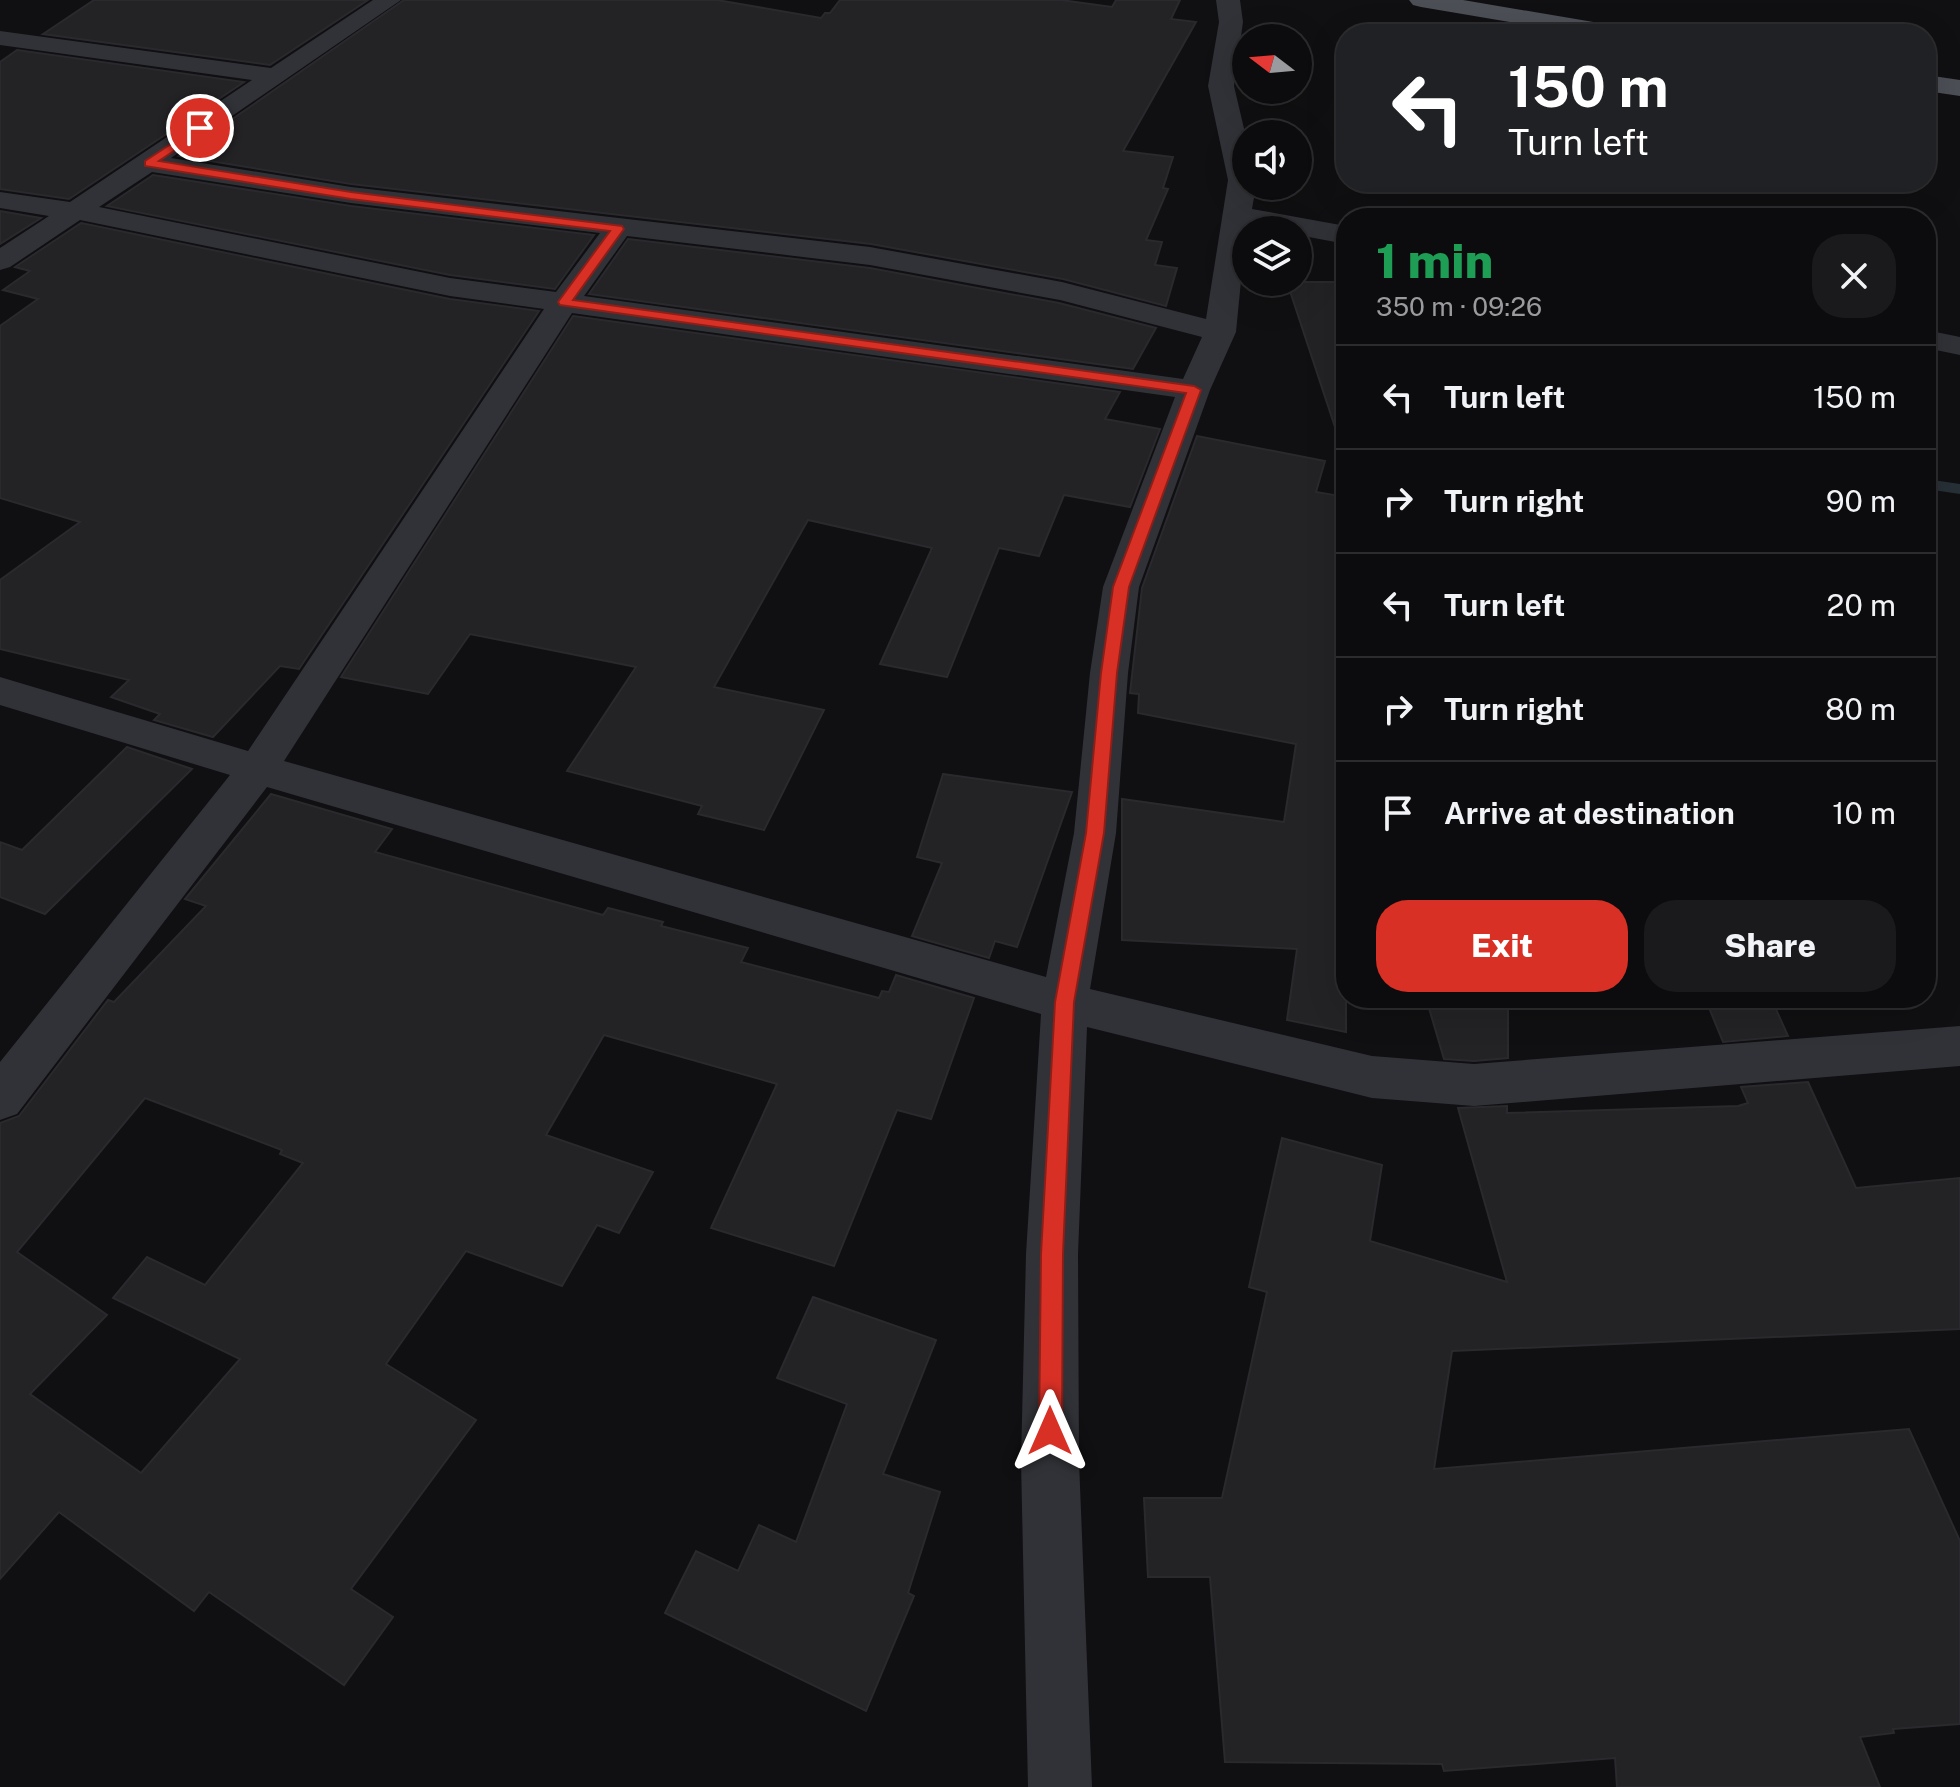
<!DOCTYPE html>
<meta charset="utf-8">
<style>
body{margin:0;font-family:"Public Sans",sans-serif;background:#1a1a1c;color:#f1f3f6;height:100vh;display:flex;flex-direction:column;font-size:30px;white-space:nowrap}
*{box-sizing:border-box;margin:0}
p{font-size:26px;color:#9a9b9e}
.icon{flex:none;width:44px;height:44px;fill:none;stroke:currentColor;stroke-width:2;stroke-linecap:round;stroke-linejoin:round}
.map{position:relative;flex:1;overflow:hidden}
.sheet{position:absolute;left:1336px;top:208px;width:600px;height:800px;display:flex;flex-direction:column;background:#0c0c0e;border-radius:32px;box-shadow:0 8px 32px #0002,0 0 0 2px #2c2c2e}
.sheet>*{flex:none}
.guide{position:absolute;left:1336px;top:24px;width:600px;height:168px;border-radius:32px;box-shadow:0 8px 32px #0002,0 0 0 2px #2c2c2e;background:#202124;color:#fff;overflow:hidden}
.needle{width:52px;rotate:286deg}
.controls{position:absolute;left:1232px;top:24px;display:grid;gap:16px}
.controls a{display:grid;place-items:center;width:80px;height:80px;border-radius:50%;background:#0c0c0e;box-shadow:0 8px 32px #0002,0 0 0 2px #2c2c2e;font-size:40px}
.pin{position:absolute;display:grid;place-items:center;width:68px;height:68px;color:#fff;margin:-34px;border:4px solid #fff;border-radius:50%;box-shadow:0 2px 8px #0007}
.me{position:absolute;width:88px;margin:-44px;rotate:0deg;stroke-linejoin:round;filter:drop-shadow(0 0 6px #0008)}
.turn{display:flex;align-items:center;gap:28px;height:168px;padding:0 40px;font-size:36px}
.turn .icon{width:104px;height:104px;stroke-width:2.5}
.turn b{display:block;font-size:56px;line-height:68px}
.round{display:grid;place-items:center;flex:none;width:84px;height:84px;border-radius:32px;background:#1a1a1c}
.headline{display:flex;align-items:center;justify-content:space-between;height:136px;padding:0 40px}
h1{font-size:48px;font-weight:800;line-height:60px;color:#1e9e55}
.cta{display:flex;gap:16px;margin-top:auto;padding:16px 40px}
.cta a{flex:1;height:92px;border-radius:32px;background:#d93025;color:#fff;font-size:32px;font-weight:800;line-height:92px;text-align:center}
.cta a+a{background:#1a1a1c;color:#f1f3f6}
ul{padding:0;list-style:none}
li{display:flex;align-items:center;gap:24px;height:104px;padding:0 40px;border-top:2px solid #2c2c2e}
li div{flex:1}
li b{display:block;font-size:30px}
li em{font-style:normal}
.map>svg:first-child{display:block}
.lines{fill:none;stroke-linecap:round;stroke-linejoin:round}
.stream{fill:#263036;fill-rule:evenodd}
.building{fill:#232326;stroke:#2a2a2e;stroke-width:2;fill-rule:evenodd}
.minor{fill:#313237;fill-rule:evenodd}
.major{fill:#4d4f57;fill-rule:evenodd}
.route{fill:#d93025;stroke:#8d1f18;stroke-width:2}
</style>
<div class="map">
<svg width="1960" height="1787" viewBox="0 0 1960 1787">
<rect width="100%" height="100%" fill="#101012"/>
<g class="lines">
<polygon class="stream" points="1926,479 1960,484 1960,494 1926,489"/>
</g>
<g class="building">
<polygon points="94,0 368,0 270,65 43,34"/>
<polygon points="404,0 717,0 821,18 825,13 830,13 840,0 1061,0 1112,7 1116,0 1180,0 1171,19 1196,22 1123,151 1173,157 1163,188 1168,189 1146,240 1162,242 1155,265 1177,268 1166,306 1063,279 871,244 351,184 179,156"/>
<polygon points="17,50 244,82 69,199 0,189 0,62"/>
<polygon points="153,175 351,206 594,235 555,289 450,275 107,206"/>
<polygon points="0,211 41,218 0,244"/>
<polygon points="81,223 450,299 539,311 299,669 280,666 213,737 154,720 160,714 111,697 129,680 0,649 0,580 80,522 0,498 0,326 38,299 3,290 30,271 15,267"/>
<polygon points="628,239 870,268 1059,303 1156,328 1133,369 589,294"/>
<polygon points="1287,282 1346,282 1346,428 1336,430"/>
<polygon points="573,316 1120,392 1105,419 1160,429 1130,507 1064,495 1039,556 999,548 947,677 880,664 932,548 808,520 714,687 824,710 764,830 698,814 702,806 567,771 636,667 470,634 428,694 341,677"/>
<polygon points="1197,436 1325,461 1316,492 1346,497 1346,1032 1287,1020 1297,949 1122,940 1122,799 1284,822 1296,744 1138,713 1139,694 1130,693 1142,588"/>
<polygon points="127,747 192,769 45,914 0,897 0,842 22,850"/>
<polygon points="943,774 1072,792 1017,947 995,941 989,958 912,936 942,863 917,857"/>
<path d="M271 794 392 829 375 852 603 915 608 908 663 922 661 926 748 948 741 962 879 998 882 991 889 992 896 975 974 998 931 1119 897 1110 834 1266 711 1228 777 1084 604 1035 546 1135 653 1172 619 1233 597 1225 562 1286 466 1251 386 1364 476 1420 351 1589 393 1617 344 1685 209 1592 194 1611 59 1512 0 1579V1123L19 1116 108 1000 114 1002 206 906 185 899ZM145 1098 282 1150 280 1154 303 1163 205 1285 147 1257 113 1298 240 1359 141 1473 30 1394 107 1315 17 1252Z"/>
<polygon points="1426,998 1508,998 1508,1058 1474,1061 1444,1059"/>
<polygon points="1705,998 1771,998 1788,1036 1723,1042"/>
<polygon points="1808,1082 1856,1188 1960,1178 1960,1329 1452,1351 1434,1469 1909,1429 1960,1541 1960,1724 1893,1729 1894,1733 1860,1737 1880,1787 1617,1787 1615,1758 1444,1771 1442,1764 1225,1762 1210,1577 1148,1577 1144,1498 1222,1498 1267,1292 1249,1287 1282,1138 1382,1165 1370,1241 1507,1282 1458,1108 1507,1106 1507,1113 1738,1106 1748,1103 1741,1087"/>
<polygon points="813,1297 936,1340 883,1474 940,1492 908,1593 914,1596 866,1711 665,1613 696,1551 738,1571 759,1525 796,1542 847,1404 777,1378"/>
</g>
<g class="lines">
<g class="minor">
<path d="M373 0H401L171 158 351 187 870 247 1062 282 1206 319 1228 180 1208 86 1219 22 1216 0H1240L1243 22 1234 86 1246 137V186H1256L1252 209 1346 226V244L1298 235V230L1249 226 1246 230 1236 332 1210 390 1139 587 1128 673 1116 833 1090 989 1372 1056 1474 1064 1960 1026V1066L1474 1106 1372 1098 1087 1027 1078 1254 1079 1461 1092 1787H1028L1021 1461 1026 1254 1041 1014 267 787 17 1114 0 1120V1062L230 775 0 705V677L248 751 544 309 450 296 80 220 10 267 0 270V248L49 216 0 208V192L70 202 252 80 0 45V31L271 68ZM152 172 351 203 600 233 556 292 450 278 99 207ZM627 236 870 265 1060 300 1202 337 1183 379 584 296ZM572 313 1175 397 1103 587 1090 673 1074 833 1046 977 284 761Z"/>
<polygon points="1926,330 1960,337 1960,355 1926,348"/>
</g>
<g class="major">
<polygon points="1409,0 1463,0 1623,27 1632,29 1635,34 1580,34 1421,7 1413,5"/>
<polygon points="1926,75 1960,80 1960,96 1926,91"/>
</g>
</g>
<polygon class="route" points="200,125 206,128 204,131 159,161 351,192 622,226 624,229 573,300 1194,386 1201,390 1129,587 1117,673 1104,833 1074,1002 1063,1254 1062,1431 1059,1440 1050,1443 1042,1440 1039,1431 1041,1254 1055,1002 1086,833 1101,673 1113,587 1186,393 560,305 558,302 610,231 351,199 145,166 145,161"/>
</svg>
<div class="controls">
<a><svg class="needle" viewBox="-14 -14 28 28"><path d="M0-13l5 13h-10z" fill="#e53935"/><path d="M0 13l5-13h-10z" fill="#9a9b9e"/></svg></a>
<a><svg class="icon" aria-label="sound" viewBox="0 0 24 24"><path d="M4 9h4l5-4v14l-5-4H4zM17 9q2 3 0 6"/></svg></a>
<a><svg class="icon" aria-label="layers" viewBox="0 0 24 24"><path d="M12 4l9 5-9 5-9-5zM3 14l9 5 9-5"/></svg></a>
</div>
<div class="pin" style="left:200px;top:128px;background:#d93025"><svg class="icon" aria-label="arrive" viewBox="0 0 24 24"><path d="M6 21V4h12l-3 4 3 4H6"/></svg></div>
<svg class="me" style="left:1050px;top:1431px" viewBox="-20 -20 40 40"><path d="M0-17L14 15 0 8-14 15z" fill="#d93025" stroke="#fff" stroke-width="4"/></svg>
<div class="guide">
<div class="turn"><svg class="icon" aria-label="left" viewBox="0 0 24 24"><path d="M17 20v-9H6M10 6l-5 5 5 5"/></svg><div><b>150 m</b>Turn left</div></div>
</div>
<section class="sheet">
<div class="headline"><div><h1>1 min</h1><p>350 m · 09:26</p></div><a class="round"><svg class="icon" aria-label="close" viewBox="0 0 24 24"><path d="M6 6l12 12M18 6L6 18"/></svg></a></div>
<ul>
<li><svg class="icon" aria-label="left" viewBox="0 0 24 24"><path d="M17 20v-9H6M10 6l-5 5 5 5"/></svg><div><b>Turn left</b></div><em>150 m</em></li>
<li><svg class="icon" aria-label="right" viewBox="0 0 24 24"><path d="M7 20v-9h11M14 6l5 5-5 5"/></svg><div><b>Turn right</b></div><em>90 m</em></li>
<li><svg class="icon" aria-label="left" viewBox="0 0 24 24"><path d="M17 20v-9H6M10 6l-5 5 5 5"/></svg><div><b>Turn left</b></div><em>20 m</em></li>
<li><svg class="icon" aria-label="right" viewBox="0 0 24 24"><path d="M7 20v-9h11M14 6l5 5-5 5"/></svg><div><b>Turn right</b></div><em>80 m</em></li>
<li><svg class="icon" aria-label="arrive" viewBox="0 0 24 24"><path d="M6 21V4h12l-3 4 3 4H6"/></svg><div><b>Arrive at destination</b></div><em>10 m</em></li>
</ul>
<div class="cta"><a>Exit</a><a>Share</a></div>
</section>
</div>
